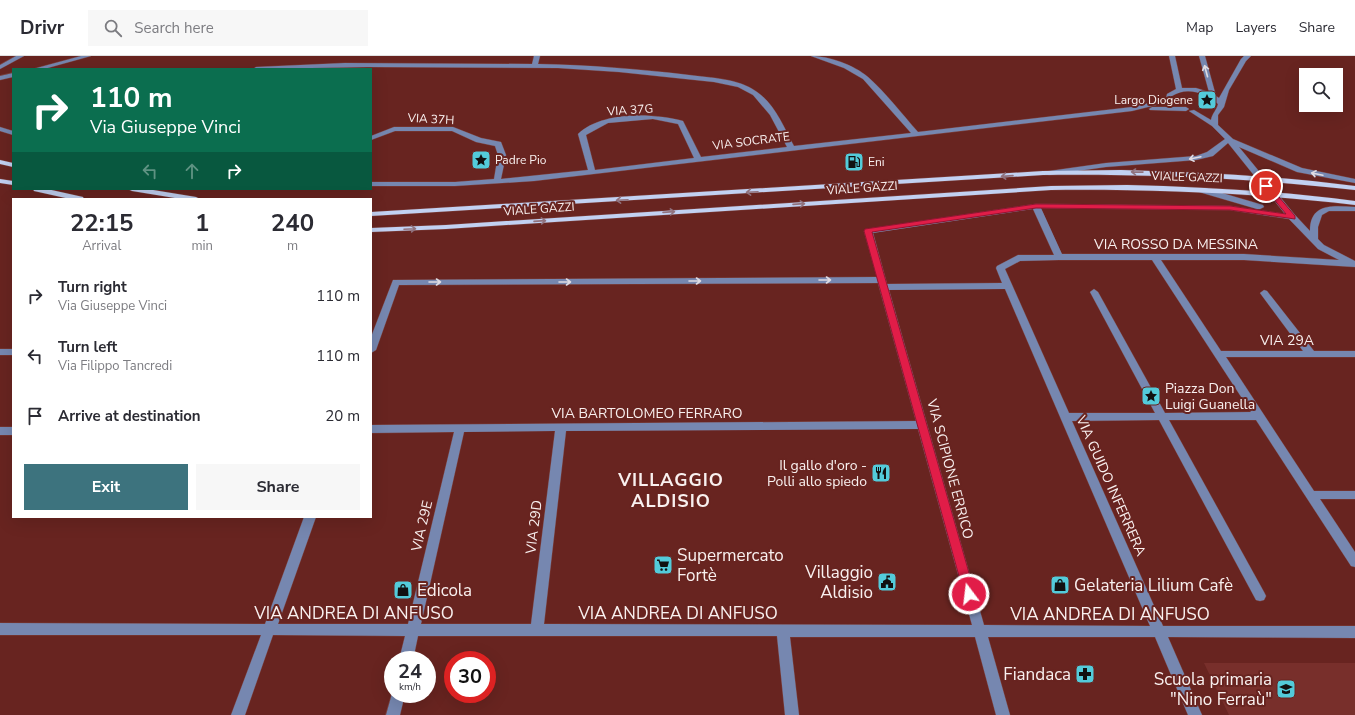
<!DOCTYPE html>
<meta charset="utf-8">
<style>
body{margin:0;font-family:"Nunito Sans",sans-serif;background:#f7f7f7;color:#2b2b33;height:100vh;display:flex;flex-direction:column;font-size:15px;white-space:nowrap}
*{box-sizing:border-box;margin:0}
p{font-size:13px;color:#7c7c81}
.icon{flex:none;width:22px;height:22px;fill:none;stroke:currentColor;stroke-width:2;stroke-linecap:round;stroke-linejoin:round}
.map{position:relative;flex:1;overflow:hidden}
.panel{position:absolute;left:12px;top:142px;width:360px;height:320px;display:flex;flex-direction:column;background:#fff;border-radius:0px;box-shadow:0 4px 16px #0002}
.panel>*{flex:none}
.guide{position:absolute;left:12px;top:12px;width:360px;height:122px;border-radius:0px;box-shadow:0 4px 16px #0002;background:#0b6e4f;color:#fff;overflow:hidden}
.controls{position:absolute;left:1299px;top:12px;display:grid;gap:8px}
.controls a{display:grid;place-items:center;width:44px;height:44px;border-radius:0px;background:#fff;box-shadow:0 4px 16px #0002;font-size:20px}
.speed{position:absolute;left:384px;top:595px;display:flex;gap:8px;font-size:20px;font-weight:700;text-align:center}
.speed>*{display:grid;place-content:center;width:52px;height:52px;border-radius:50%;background:#fff;box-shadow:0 4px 16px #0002;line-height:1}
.speed small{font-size:10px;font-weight:400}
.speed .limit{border:6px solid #d22;background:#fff;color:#111}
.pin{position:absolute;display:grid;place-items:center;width:34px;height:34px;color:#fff;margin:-17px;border:2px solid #fff;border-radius:50%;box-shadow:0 1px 4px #0007}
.me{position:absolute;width:44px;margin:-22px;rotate:345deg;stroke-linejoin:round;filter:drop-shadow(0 0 3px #0008)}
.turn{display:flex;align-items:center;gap:14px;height:84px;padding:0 12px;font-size:18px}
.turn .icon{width:52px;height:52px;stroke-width:2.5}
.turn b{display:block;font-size:28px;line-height:34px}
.lanes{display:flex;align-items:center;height:38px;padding:0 12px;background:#0003;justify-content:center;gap:20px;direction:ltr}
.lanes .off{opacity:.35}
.eta{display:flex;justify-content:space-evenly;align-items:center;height:68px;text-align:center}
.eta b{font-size:24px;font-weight:700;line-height:28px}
.action{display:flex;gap:8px;margin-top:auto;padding:8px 12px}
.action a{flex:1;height:46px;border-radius:0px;background:#3d737e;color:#fff;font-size:16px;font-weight:700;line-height:46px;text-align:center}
.action a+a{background:#f7f7f7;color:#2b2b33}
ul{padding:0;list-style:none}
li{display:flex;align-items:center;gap:12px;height:60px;padding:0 12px}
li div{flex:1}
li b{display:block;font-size:15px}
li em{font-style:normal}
header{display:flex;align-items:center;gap:24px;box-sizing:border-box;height:56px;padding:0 20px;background:#fff;border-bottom:1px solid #e1e1e2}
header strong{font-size:19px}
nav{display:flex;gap:22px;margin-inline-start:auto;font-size:14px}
.search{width:280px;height:36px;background:#f7f7f7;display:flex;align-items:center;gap:10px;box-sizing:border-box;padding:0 14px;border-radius:0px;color:#7c7c81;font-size:15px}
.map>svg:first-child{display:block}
.built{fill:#782f2b}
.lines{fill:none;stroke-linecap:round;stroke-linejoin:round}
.minor-casing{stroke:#7c413d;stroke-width:1}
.major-casing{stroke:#7c413d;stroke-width:1}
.minor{fill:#7687b0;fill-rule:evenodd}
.major{fill:#c2d1f2;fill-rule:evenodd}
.oneway{stroke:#dfdbe2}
.oneway2{stroke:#90727e}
.route{fill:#e11d48;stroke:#92132f}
.labels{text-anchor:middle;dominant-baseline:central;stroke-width:4;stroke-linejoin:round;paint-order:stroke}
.far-poi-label{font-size:12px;fill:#f9f0ef;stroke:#682420;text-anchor:start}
.far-street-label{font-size:12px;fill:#f9f0ef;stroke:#682420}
.street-label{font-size:14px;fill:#f9f0ef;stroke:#682420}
.poi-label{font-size:14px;fill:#f9f0ef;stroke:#682420;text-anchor:start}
.near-poi-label{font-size:17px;fill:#f9f0ef;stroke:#682420;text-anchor:start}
.near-street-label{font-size:17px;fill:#f9f0ef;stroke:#682420}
.district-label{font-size:18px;font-weight:bold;letter-spacing:1px;fill:#f9f0ef;stroke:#682420}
</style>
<header>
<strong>Drivr</strong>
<div class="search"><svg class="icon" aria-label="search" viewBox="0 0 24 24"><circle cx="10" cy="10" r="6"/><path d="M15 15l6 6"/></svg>Search here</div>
<nav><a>Map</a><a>Layers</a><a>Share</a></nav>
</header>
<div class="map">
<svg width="1355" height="659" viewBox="0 0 1355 659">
<rect width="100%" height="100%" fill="#682420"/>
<polygon class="built" points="1204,607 1355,607 1355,659 1229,659"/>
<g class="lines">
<g class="minor-casing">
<g id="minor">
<polygon points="16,0 24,0 0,13 0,9"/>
<polygon points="81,0 91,0 44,13 33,13"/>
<path d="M534 0H540L538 8C589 9 639 13 689 19 711 22 738 22 757 36 775 48 784 72 794 90L911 77 863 23 844 12 811 0C829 0 854 9 868 21 886 37 902 58 918 76L1132 51 1166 43 1167 38 1176 33 1169 0H1175L1182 32H1196L1209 36 1199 0H1205L1216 40 1219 42 1241 3 1244 0H1251L1246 5 1229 34 1224 51 1218 59V69L1233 83 1302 112 1355 123V127L1297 116 1239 91 1295 159 1310 175C1310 146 1334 150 1355 151V155H1329L1322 159 1318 171V183L1324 189 1355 205V211L1244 204H1161L1221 295H1303L1260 237 1264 234 1267 235 1314 295H1355V301H1226L1314 435H1355V443H1320L1355 496V511L1351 510 1256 364H1169L1264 536 1266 540 1264 544 1260 545 1256 544 1159 364 1072 365 1163 570H1355V582L1168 581 1202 659H1188L1155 581H988L1010 659H996L975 581H790L799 659H785L777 580H418L413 604H399L405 580 273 579 245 659H231L261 579H0V567L265 568 304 461H316L278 568H408L454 376 371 377V369L916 365 878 227 399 229 376 294 371 297V281L393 224 877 221 864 175 868 173 1036 148 1230 150 1285 158 1228 87 1213 100 1196 104 1106 111 1049 119 1045 117 1049 115 1106 107 1196 100 1207 96 1225 83 1212 70 1189 55 1194 54 1211 64C1212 57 1217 54 1218 48 1206 37 1187 30 1172 40V45L1132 55 534 125 455 130H371V126H455L494 123 498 99 495 90 476 86 452 75H395L371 84V80L394 71H453L481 82 501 86 506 99 501 123 588 114 578 78C602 55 653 57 683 65L701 101 787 91 770 59 753 39 738 31 714 26 619 16 558 12 368 11 253 13 256 11 345 7 532 8ZM653 63 678 68 694 102 595 114 586 79 608 67ZM1041 152 1230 154 1289 163 1318 193 1339 204 1244 198H1062ZM1033 153 1054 199H1018L997 210 996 212 1002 227 887 228 873 177ZM1059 204H1152L1251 356 1165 357 1098 236 1094 233 1090 236 1155 357H1069L1005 213 1020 205ZM1005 233 1150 570 984 569 889 234ZM918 373 972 569 544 568 566 375ZM555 375 531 568H421L464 376Z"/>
<polygon points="13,17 13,21 0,24 0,20"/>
<polygon points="1152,51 1186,51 1189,53 1186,55 1150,54 1149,53"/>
<polygon points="0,71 13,75 13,79 0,75"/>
<polygon points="1199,132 1205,132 1263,149 1264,151 1260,153 1257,153 1199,136"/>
<rect x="0" y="293" width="13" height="6"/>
<rect x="0" y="371" width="13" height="8"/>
<polygon points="393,634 393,638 405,638 400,659 386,659"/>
</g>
</g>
<g class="major-casing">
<g id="major">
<polygon points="0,104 13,107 13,111 0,108"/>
<path d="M1121 114C1200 116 1277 120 1355 130V134C1251 122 1148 118 1043 119L371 160V156L1043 115Z"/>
<polygon points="0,123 13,125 13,129 0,127"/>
<path d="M1127 129C1204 131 1279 135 1355 145V149C1254 137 1153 133 1051 134L446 173 371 176V172L446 169 1051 130Z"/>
<polygon points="33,133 47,133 83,141 84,143 70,143 34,135"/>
<polygon points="128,133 147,133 196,141 200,143 181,143 132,135"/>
</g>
</g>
<use href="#minor" class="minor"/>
<use href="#major" class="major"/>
</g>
<defs><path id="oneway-shaft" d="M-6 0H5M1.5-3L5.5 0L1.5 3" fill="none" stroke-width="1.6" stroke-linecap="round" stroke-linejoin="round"/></defs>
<g class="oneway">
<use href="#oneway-shaft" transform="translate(1206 15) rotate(-105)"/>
<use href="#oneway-shaft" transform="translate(1195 102) rotate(168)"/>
<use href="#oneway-shaft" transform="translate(1317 118) rotate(-168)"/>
<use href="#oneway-shaft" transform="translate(825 224)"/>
<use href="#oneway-shaft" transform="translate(695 225)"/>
<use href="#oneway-shaft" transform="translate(435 226)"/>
<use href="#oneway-shaft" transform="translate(565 226)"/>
</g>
<g class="oneway2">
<use href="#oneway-shaft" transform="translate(1137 116) rotate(-179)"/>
<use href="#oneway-shaft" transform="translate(1007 120) rotate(176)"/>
<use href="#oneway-shaft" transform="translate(752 136) rotate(177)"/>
<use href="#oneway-shaft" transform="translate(622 144) rotate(177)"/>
<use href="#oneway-shaft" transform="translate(799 148) rotate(-4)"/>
<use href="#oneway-shaft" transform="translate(669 156) rotate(-4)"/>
<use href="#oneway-shaft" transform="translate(540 165) rotate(-4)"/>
<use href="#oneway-shaft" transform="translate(410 173) rotate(-3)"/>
</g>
<polygon class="route" points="1266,127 1268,128 1295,160 1295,163 1230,154 1036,152 872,176 975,538 973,542 969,543 965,542 864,175 865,173 1036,148 1230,150 1286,158 1263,130"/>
<defs>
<g id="sight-square" transform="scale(1)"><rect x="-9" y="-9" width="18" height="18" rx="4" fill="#53cbda" stroke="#682420"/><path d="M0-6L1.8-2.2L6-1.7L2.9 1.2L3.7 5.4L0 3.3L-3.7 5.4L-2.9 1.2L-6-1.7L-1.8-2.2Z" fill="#111"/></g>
<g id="fuel-square" transform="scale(1)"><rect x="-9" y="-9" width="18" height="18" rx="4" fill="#53cbda" stroke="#682420"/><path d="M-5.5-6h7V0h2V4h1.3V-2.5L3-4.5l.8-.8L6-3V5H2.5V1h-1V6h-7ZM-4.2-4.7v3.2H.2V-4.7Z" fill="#111"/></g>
<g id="restaurant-square" transform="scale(1)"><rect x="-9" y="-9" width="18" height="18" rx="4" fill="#53cbda" stroke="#682420"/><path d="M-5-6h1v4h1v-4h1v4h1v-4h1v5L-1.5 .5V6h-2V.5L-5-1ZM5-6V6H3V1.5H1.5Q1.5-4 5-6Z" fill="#111"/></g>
<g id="supermarket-square" transform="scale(1)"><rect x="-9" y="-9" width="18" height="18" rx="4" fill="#53cbda" stroke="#682420"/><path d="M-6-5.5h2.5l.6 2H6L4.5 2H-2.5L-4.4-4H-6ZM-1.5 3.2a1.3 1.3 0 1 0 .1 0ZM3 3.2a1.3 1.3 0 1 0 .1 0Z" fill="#111"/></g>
<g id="civic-square" transform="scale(1)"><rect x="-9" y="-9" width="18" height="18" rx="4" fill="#53cbda" stroke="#682420"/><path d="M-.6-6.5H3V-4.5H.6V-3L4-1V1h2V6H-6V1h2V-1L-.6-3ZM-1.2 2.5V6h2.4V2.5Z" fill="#111"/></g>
<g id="shop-square" transform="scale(1)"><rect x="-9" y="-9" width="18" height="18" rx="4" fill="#53cbda" stroke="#682420"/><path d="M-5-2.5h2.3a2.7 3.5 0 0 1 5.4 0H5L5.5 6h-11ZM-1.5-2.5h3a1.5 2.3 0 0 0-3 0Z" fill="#111"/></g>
<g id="pharmacy-square" transform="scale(1)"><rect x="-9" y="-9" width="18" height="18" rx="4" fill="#53cbda" stroke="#682420"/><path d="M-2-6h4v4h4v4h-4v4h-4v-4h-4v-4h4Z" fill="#111"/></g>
<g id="school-square" transform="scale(1)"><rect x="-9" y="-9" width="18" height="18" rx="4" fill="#53cbda" stroke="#682420"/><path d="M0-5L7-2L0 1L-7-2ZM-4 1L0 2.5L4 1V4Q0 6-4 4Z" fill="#111"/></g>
</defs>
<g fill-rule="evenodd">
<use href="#sight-square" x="1207" y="44"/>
<use href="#sight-square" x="481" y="104"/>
<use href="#fuel-square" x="854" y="106"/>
<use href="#sight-square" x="1151" y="340"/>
<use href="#restaurant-square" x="881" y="417"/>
<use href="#supermarket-square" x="663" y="509"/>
<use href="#civic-square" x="887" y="526"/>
<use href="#shop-square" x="1060" y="529"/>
<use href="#shop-square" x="403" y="534"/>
<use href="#pharmacy-square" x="1085" y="618"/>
<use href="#school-square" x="1286" y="633"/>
</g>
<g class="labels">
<g class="far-poi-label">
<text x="1193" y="44" text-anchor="end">Largo Diogene</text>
<text x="495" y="104">Padre Pio</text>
<text x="868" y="106">Eni</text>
</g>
<g class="far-street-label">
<text transform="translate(630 54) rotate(-4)">VIA 37G</text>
<text transform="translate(431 63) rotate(3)">VIA 37H</text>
<text transform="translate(751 85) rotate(-7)">VIA SOCRATE</text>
<text transform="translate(1187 121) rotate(2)">VIALE GAZZI</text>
<text transform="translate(862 132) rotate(-4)">VIALE GAZZI</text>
<text transform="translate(539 153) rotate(-4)">VIALE GAZZI</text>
</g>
<g class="street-label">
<text x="1176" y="188">VIA ROSSO DA MESSINA</text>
<text x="1287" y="284">VIA 29A</text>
<text x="647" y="357">VIA BARTOLOMEO FERRARO</text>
<text transform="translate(950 413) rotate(75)">VIA SCIPIONE ERRICO</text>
<text transform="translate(1111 430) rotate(66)">VIA GUIDO INFERRERA</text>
<text transform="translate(422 470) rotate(-77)">VIA 29E</text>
<text transform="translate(534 471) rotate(-83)">VIA 29D</text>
</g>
<g class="poi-label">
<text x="1165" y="332">Piazza Don<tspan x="1165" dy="16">Luigi Guanella</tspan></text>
<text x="867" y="409" text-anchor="end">Il gallo d'oro -<tspan x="867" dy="16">Polli allo spiedo</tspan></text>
</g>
<g class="near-poi-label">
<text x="677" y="499">Supermercato<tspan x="677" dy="20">Fortè</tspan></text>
<text x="873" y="516" text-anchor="end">Villaggio<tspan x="873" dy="20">Aldisio</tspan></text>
<text x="1074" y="529">Gelateria Lilium Cafè</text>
<text x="417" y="534">Edicola</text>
<text x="1071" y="618" text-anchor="end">Fiandaca</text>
<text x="1272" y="623" text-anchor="end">Scuola primaria<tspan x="1272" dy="20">"Nino Ferraù"</tspan></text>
</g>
<g class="near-street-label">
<text x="354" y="557">VIA ANDREA DI ANFUSO</text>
<text x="678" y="557">VIA ANDREA DI ANFUSO</text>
<text x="1110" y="558">VIA ANDREA DI ANFUSO</text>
</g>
<g class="district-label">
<text x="671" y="424">VILLAGGIO<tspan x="671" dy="21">ALDISIO</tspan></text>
</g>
</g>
</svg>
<div class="controls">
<a><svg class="icon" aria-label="search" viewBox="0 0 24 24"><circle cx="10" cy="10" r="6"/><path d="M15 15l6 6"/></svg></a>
</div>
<div class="speed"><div>24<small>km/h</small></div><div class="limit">30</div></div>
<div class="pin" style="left:1266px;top:130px;background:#d93025"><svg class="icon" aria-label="arrive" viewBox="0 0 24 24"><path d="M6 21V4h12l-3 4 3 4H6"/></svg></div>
<svg class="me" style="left:969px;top:538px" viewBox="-20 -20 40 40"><circle r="17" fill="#e11d48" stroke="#fff" stroke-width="3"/><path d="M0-11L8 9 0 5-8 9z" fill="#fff"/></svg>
<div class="guide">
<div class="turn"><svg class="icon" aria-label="right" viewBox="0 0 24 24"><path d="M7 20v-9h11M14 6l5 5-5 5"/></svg><div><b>110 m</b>Via Giuseppe Vinci</div></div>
<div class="lanes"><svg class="icon off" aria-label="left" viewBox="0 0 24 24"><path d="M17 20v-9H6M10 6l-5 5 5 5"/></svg><svg class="icon off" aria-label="ahead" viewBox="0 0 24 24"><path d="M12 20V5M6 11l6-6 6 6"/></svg><svg class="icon" aria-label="right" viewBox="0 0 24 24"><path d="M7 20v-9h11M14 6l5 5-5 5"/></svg></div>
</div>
<section class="panel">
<div class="eta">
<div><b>22:15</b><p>Arrival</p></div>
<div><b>1</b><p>min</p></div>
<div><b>240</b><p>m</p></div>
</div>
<ul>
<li><svg class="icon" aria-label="right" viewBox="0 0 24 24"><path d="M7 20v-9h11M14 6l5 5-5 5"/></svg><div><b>Turn right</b><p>Via Giuseppe Vinci</p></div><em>110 m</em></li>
<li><svg class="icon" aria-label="left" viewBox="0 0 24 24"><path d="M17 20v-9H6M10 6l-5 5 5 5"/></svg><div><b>Turn left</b><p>Via Filippo Tancredi</p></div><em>110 m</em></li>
<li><svg class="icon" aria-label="arrive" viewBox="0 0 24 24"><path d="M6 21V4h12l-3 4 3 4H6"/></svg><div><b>Arrive at destination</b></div><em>20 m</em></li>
</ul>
<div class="action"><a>Exit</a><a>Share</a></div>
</section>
</div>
